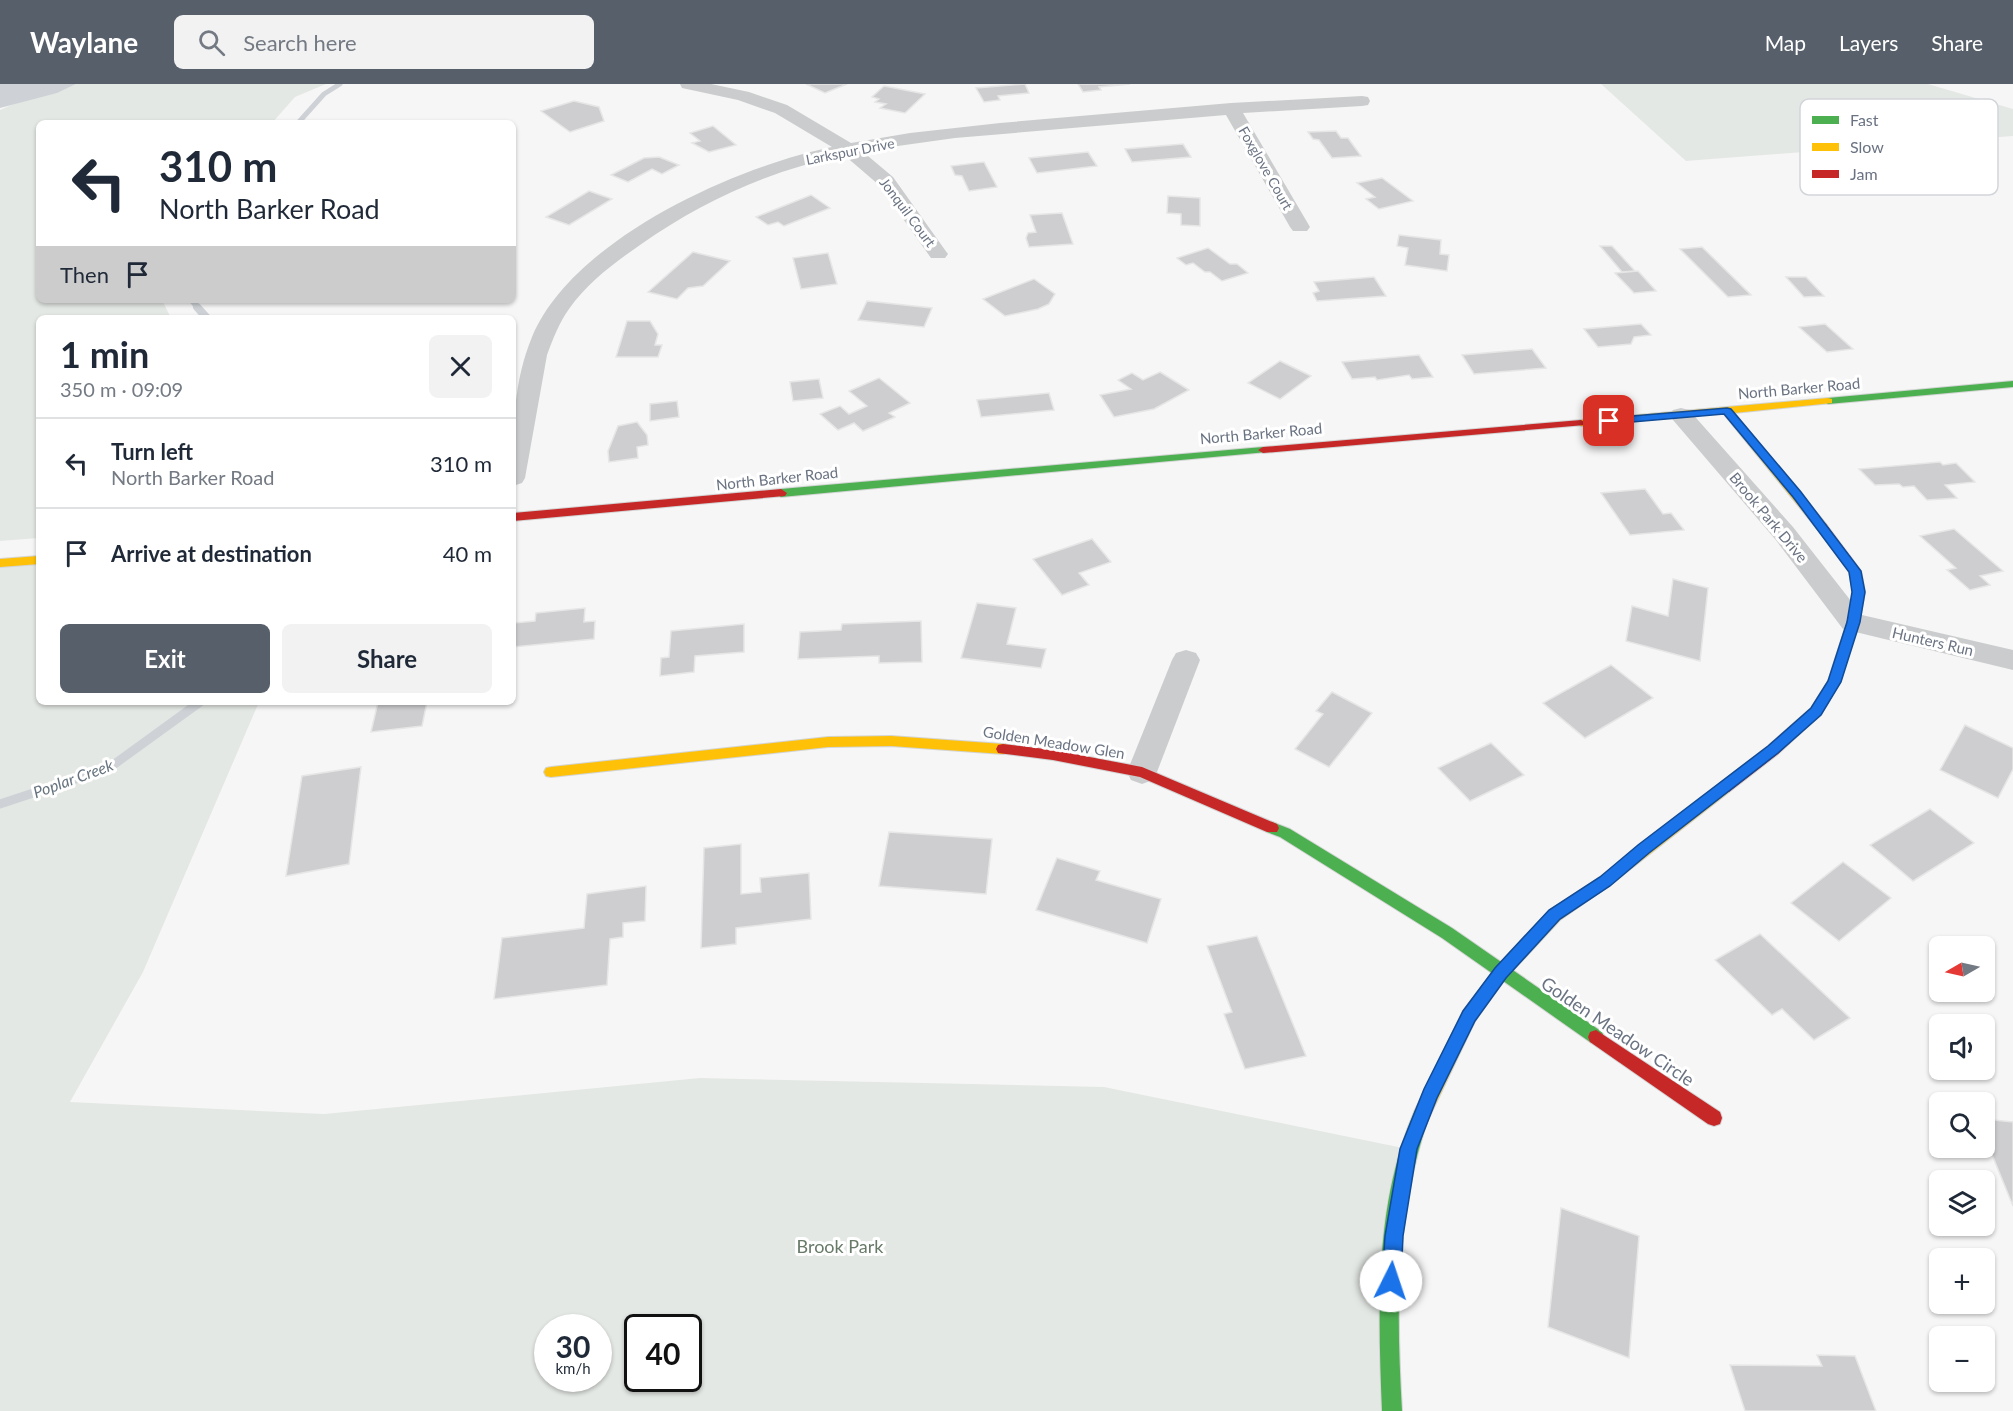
<!DOCTYPE html>
<meta charset="utf-8">
<style>
body{margin:0;font-family:Lato,sans-serif;background:#f2f2f3;color:#1f2937;height:100vh;display:flex;flex-direction:column;font-size:22px;white-space:nowrap}
*{box-sizing:border-box;margin:0}
p{font-size:20px;color:#747a83}
.icon{flex:none;width:33px;height:33px;fill:none;stroke:currentColor;stroke-width:2;stroke-linecap:round;stroke-linejoin:round}
.map{position:relative;flex:1;overflow:hidden}
.panel{position:absolute;left:36px;top:231px;width:480px;height:390px;display:flex;flex-direction:column;background:#fff;border-radius:9px;box-shadow:0 2px 4px #0004}
.panel>*{flex:none}
.top-card{position:absolute;left:36px;top:36px;width:480px;height:183px;border-radius:9px;box-shadow:0 2px 4px #0004;background:#fff;color:#1f2937;overflow:hidden}
.needle{width:39px;rotate:261deg}
.fabs{position:absolute;left:1929px;top:852px;display:grid;gap:12px}
.fabs a{display:grid;place-items:center;width:66px;height:66px;border-radius:9px;background:#fff;box-shadow:0 2px 4px #0004;font-size:30px}
.speed{position:absolute;left:534px;top:1230px;display:flex;gap:12px;font-size:30px;font-weight:700;text-align:center}
.speed>*{display:grid;place-content:center;width:78px;height:78px;border-radius:50%;background:#fff;box-shadow:0 2px 4px #0004;line-height:1}
.speed small{font-size:15px;font-weight:400}
.speed .limit{border:3px solid #111;border-radius:9px;background:#fff;color:#111}
.pin{position:absolute;display:grid;place-items:center;width:51px;height:51px;color:#fff;margin:-26px;border-radius:12px;box-shadow:0 3px 9px #0006}
.me{position:absolute;width:66px;margin:-33px;rotate:4deg;stroke-linejoin:round;filter:drop-shadow(0 0 4px #0008)}
.turn{display:flex;align-items:center;gap:21px;height:126px;padding:0 24px;font-size:27px}
.turn .icon{width:78px;height:78px;stroke-width:2.5}
.turn b{display:block;font-size:42px;line-height:51px}
.then{display:flex;align-items:center;height:57px;padding:0 24px;background:#0003;gap:12px;font-size:22px}
.round{display:grid;place-items:center;flex:none;width:63px;height:63px;border-radius:9px;background:#f2f2f3}
.headline{display:flex;align-items:center;justify-content:space-between;height:102px;padding:0 24px}
h1{font-size:36px;font-weight:700;line-height:45px}
.button{display:flex;gap:12px;margin-top:auto;padding:12px 24px}
.button a{flex:1;height:69px;border-radius:9px;background:#575f6b;color:#fff;font-size:24px;font-weight:700;line-height:69px;text-align:center}
.button a+a{background:#f2f2f3;color:#1f2937}
ul{padding:0;list-style:none}
li{display:flex;align-items:center;gap:18px;height:90px;padding:0 24px;border-top:2px solid #e0e1e3}
li div{flex:1}
li b{display:block;font-size:22px}
li em{font-style:normal}
header{display:flex;align-items:center;gap:36px;box-sizing:border-box;height:84px;padding:0 30px;background:#575f6b;color:#fff}
header strong{font-size:28px}
nav{display:flex;gap:33px;margin-inline-start:auto;font-size:21px}
.search{width:420px;height:54px;background:#f2f2f3;display:flex;align-items:center;gap:15px;box-sizing:border-box;padding:0 21px;border-radius:9px;color:#747a83;font-size:22px}
.map>svg:first-child{display:block}
.green{fill:#e4e8e4;fill-rule:evenodd}
.water{fill:#ced2d6}
.lines{fill:none;stroke-linecap:round;stroke-linejoin:round}
.stream-far2{stroke:#ced2d6;stroke-width:5}
.stream-far1{stroke:#ced2d6;stroke-width:8}
.stream{stroke:#ced2d6;stroke-width:9}
.building{fill:#ceced0;stroke:#e6e6e6;stroke-width:1.5}
.fast-casing{stroke:#d3d4d4;stroke-width:2}
.slow-casing{stroke:#d3d4d4;stroke-width:2}
.jam-casing{stroke:#d3d4d4;stroke-width:2}
.street{fill:#cbcccd;fill-rule:evenodd}
.fast{fill:#4caf50;fill-rule:evenodd}
.slow{fill:#ffc107;fill-rule:evenodd}
.jam{fill:#c62828;fill-rule:evenodd}
.route{fill:#1a73e8;stroke:#114b97;stroke-width:1.5}
.labels{text-anchor:middle;dominant-baseline:central;stroke-width:6;stroke-linejoin:round;paint-order:stroke}
.far-street-label{font-size:14px;fill:#6a7382;stroke:#fff}
.street-label{font-size:15px;fill:#6a7382;stroke:#fff}
.water-label{font-size:16px;font-style:italic;fill:#66737e;stroke:#fff}
.near-street-label{font-size:18px;fill:#6a7382;stroke:#fff}
.near-park-label{font-size:18px;fill:#687a68;stroke:#fff}
.key{fill:#fff;stroke:#d2d5da;stroke-width:1.5}
.key-label{font-size:16px;fill:#6a7382}
</style>
<header>
<strong>Waylane</strong>
<div class="search"><svg class="icon" aria-label="search" viewBox="0 0 24 24"><circle cx="10" cy="10" r="6"/><path d="M15 15l6 6"/></svg>Search here</div>
<nav><a>Map</a><a>Layers</a><a>Share</a></nav>
</header>
<div class="map">
<svg width="2013" height="1327" viewBox="0 0 2013 1327">
<rect width="100%" height="100%" fill="#f6f6f6"/>
<g class="green">
<path d="M76 0H326L295 13 272 39H39V216H162L171 234H39V454L0 457V26C24 14 51 12 76 0Z"/>
<polygon points="1601,0 1928,0 2013,25 2013,52 1686,77"/>
<path d="M39 476V618H259L143 888 70 1018 324 1030 700 994 1104 1003 1408 1065 1392 1327H0V479ZM548 1244H598V1294H548ZM638 1244H688V1294H638Z"/>
</g>
<polygon class="water" points="0,0 76,0 57,9 0,24"/>
<g class="lines">
<g class="stream-far2">
<polyline points="298,39 324,10 340,0"/>
<polyline points="191,216 198,224"/>
</g>
<polyline class="stream-far1" points="197,223 207,234"/>
<polyline class="stream" points="0,720 109,684 200,618"/>
</g>
<g class="building">
<polygon points="806,0 847,0 825,9"/>
<polygon points="1025,0 1029,9 998,12 1000,16 984,18 976,4"/>
<polygon points="1078,0 1130,0 1099,3 1101,6 1083,8"/>
<polygon points="884,2 925,10 905,29 880,24 886,20 875,18 879,15 872,13"/>
<polygon points="574,17 599,23 604,37 570,48 541,27"/>
<polygon points="713,42 736,61 709,68 692,59 700,57 690,49"/>
<polygon points="1336,47 1341,54 1348,54 1361,72 1332,74 1319,56 1313,55 1308,48"/>
<polygon points="1183,60 1191,73 1132,78 1125,65"/>
<polygon points="1088,68 1097,82 1037,89 1029,74"/>
<polygon points="659,73 679,81 662,90 652,85 628,98 611,91 644,74"/>
<polygon points="984,78 997,103 969,107 962,92 955,91 951,82"/>
<polygon points="1382,94 1413,117 1379,125 1366,115 1375,113 1357,99"/>
<polygon points="589,107 612,115 569,141 546,133"/>
<polygon points="811,111 830,124 784,142 778,138 768,141 756,133"/>
<polygon points="1168,112 1200,114 1200,142 1181,141 1181,130 1167,129"/>
<polygon points="1062,129 1073,160 1029,163 1026,154 1028,149 1036,148 1030,131"/>
<polygon points="1399,151 1441,156 1440,170 1449,171 1447,187 1405,181 1408,164 1397,162"/>
<polygon points="1600,162 1612,162 1635,187 1622,188"/>
<polygon points="1702,163 1751,211 1728,213 1680,165"/>
<polygon points="1208,164 1230,180 1237,180 1248,189 1222,197 1210,188 1205,188 1193,179 1186,181 1177,174"/>
<polygon points="693,168 730,177 703,202 688,204 677,215 648,208"/>
<polygon points="828,169 837,200 801,205 793,174"/>
<polygon points="1638,187 1656,207 1634,209 1615,189"/>
<polygon points="1374,193 1386,212 1317,217 1313,209 1319,207 1314,198"/>
<polygon points="1786,193 1806,193 1824,212 1804,213"/>
<polygon points="1034,195 1055,210 1049,220 1038,225 1005,232 983,215"/>
<polygon points="867,217 932,224 924,243 858,236"/>
<polygon points="627,237 650,237 658,250 655,261 662,261 658,273 616,273"/>
<polygon points="1641,240 1651,251 1634,253 1631,260 1598,263 1584,245"/>
<polygon points="1825,240 1853,265 1827,268 1799,243"/>
<polygon points="1532,265 1546,284 1474,290 1462,271"/>
<polygon points="1419,271 1433,293 1412,295 1409,291 1377,296 1375,293 1352,295 1342,278"/>
<polygon points="1280,277 1311,292 1280,315 1248,299"/>
<polygon points="1160,288 1189,306 1154,325 1114,333 1100,311 1131,305 1118,296 1132,289 1143,296"/>
<polygon points="879,294 910,319 889,329 895,333 863,347 854,339 838,346 820,330 840,322 849,330 867,322 849,307"/>
<polygon points="819,295 823,314 793,317 790,298"/>
<polygon points="1049,309 1054,326 981,333 977,316"/>
<polygon points="677,317 679,333 650,337 650,320"/>
<polygon points="637,338 647,351 648,361 637,363 638,374 609,378 608,367 618,342"/>
<polygon points="1940,378 1943,381 1956,379 1975,398 1945,401 1957,414 1927,416 1914,402 1903,403 1899,400 1875,401 1859,385"/>
<polygon points="1645,405 1663,430 1671,429 1684,446 1630,451 1601,409"/>
<polygon points="1954,445 2003,487 1980,492 1990,501 1970,506 1947,486 1956,484 1920,452"/>
<polygon points="1092,455 1111,478 1079,489 1089,501 1062,511 1033,475"/>
<polygon points="1673,495 1708,504 1700,577 1626,557 1632,522 1668,532"/>
<polygon points="977,519 1016,524 1007,560 1046,565 1041,584 961,574"/>
<polygon points="585,524 584,538 595,537 594,555 513,563 514,539 535,537 536,529"/>
<polygon points="921,537 922,578 879,579 879,572 798,575 800,548 841,546 842,540"/>
<polygon points="744,540 744,568 695,572 694,588 660,592 661,574 669,573 671,547"/>
<polygon points="1611,581 1653,614 1585,654 1543,619"/>
<polygon points="1332,608 1372,629 1329,683 1295,665 1323,630 1316,627"/>
<polygon points="378,618 427,618 422,642 371,648"/>
<polygon points="1965,641 2013,664 2013,685 1998,714 1940,686"/>
<polygon points="1491,659 1524,691 1470,717 1438,684"/>
<polygon points="361,683 349,780 286,792 302,692"/>
<polygon points="1930,725 1974,759 1913,797 1870,761"/>
<polygon points="889,748 992,755 986,810 879,802"/>
<polygon points="741,760 741,810 761,808 760,794 809,789 811,835 736,844 736,860 701,864 704,764"/>
<polygon points="1057,774 1100,787 1096,796 1161,815 1147,859 1036,826"/>
<polygon points="1843,778 1891,814 1839,857 1791,819"/>
<polygon points="646,802 645,837 623,839 623,853 610,855 607,901 494,915 502,854 584,844 587,810"/>
<polygon points="1760,850 1850,934 1814,956 1782,925 1772,931 1715,876"/>
<polygon points="1257,852 1306,972 1245,985 1224,930 1232,928 1207,862"/>
<polygon points="1984,1035 2013,1038 2013,1122 1984,1051"/>
<polygon points="1561,1124 1639,1152 1629,1274 1548,1243"/>
<polygon points="1817,1271 1855,1272 1876,1327 1745,1327 1730,1281 1822,1282"/>
</g>
<g class="lines">
<g class="fast-casing">
<g id="fast">
<polygon points="2013,297 2013,303 1828,320 1823,317 1828,314"/>
<polygon points="1263,363 1267,364 1267,368 781,413 775,409 781,405"/>
<polygon points="1272,738 1290,745 1452,844 1602,948 1604,953 1602,958 1596,960 1590,958 1442,854 1280,753 1267,748 1265,744 1267,740"/>
<path d="M1421 1024 1427 1026 1429 1032C1395 1132 1396 1223 1402 1327H1382C1378 1227 1374 1120 1415 1026Z"/>
</g>
</g>
<g class="slow-casing">
<g id="slow">
<polygon points="1828,314 1832,315 1832,319 1734,329 1826,440 1828,443 1822,447 1818,446 1723,329 1581,342 1576,339 1581,336"/>
<polygon points="39,472 39,480 0,483 0,475"/>
<polygon points="891,652 1003,660 1008,661 1010,665 1008,669 1003,670 891,662 828,663 551,693 546,692 544,688 546,684 551,683 828,653"/>
<polygon points="1724,699 1729,700 1731,704 1729,708 1610,801 1560,836 1506,894 1475,937 1427,1038 1421,1040 1415,1038 1413,1032 1415,1026 1463,927 1496,884 1550,826 1600,793"/>
</g>
</g>
<g class="jam-casing">
<g id="jam">
<polygon points="1581,336 1586,339 1585,341 1263,369 1258,366 1263,363"/>
<polygon points="781,405 787,409 785,412 513,437 513,429"/>
<polygon points="1822,439 1826,440 1861,487 1865,508 1859,538 1840,598 1821,630 1778,670 1729,708 1719,708 1717,704 1719,700 1768,662 1811,624 1828,597 1847,538 1853,508 1849,488 1816,443"/>
<polygon points="1003,660 1053,666 1142,683 1277,740 1279,744 1277,748 1267,748 1140,693 1053,676 998,669 996,665 998,661"/>
<polygon points="1596,946 1720,1028 1722,1034 1720,1040 1714,1042 1708,1040 1590,958 1588,953 1590,948"/>
</g>
</g>
<g class="street">
<path d="M680 0H711L749 8 787 21 851 59 910 49 1000 39 1231 19 1362 12 1368 13 1370 17 1368 21 1362 22 1243 29 1310 143 1307 147H1293L1290 143 1226 31 955 54 862 67 893 93 945 166 948 170 945 174H931L879 101 844 71C769 87 703 117 640 161 614 179 587 199 569 225 559 239 553 255 547 271L525 394 522 399 513 402C513 351 512 301 532 253 572 156 734 83 832 63L775 29 738 16 682 4Z"/>
<polygon points="1681,324 1689,326 1793,443 1862,531 2013,566 2013,586 1843,545 1775,455 1673,336 1669,331 1673,326"/>
<polygon points="1186,566 1196,569 1200,576 1157,688 1153,696 1142,700 1131,696 1127,688 1172,576 1176,569"/>
</g>
<use href="#fast" class="fast"/>
<use href="#slow" class="slow"/>
<use href="#jam" class="jam"/>
</g>
<polygon class="route" points="1727,324 1731,325 1801,408 1861,487 1865,508 1860,538 1841,598 1821,631 1778,669 1649,769 1610,802 1560,835 1506,894 1475,937 1437,1014 1417,1065 1403,1152 1401,1197 1398,1204 1391,1206 1385,1204 1382,1197 1385,1152 1400,1065 1424,1005 1463,927 1495,884 1549,826 1600,793 1638,761 1768,662 1811,624 1828,597 1847,538 1852,508 1849,488 1793,413 1724,330 1609,340 1604,337 1609,334"/>
<g class="labels">
<g class="far-street-label">
<text transform="translate(850 67) rotate(-11)">Larkspur Drive</text>
<text transform="translate(1266 84) rotate(60)">Foxglove Court</text>
<text transform="translate(908 128) rotate(53)">Jonquil Court</text>
</g>
<g class="street-label">
<text transform="translate(1799 304) rotate(-5)">North Barker Road</text>
<text transform="translate(1261 349) rotate(-5)">North Barker Road</text>
<text transform="translate(777 394) rotate(-6)">North Barker Road</text>
<text transform="translate(1769 433) rotate(50)">Brook Park Drive</text>
<text transform="translate(1933 557) rotate(13)">Hunters Run</text>
<text transform="translate(1054 658) rotate(9)">Golden Meadow Glen</text>
</g>
<g class="water-label">
<text transform="translate(73 694) rotate(-20)">Poplar Creek</text>
</g>
<g class="near-street-label">
<text transform="translate(1618 947) rotate(34)">Golden Meadow Circle</text>
</g>
<g class="near-park-label">
<text x="840" y="1162">Brook Park</text>
</g>
</g>
<rect x="1800" y="15" width="198" height="96" rx="9" class="key"/>
<rect x="1812" y="32" width="27" height="8" fill="#4caf50"/>
<rect x="1812" y="59" width="27" height="8" fill="#ffc107"/>
<rect x="1812" y="86" width="27" height="8" fill="#c62828"/>
<g class="key-label">
<text x="1850" y="42">Fast</text>
<text x="1850" y="69">Slow</text>
<text x="1850" y="96">Jam</text>
</g>
</svg>
<div class="fabs">
<a><svg class="needle" viewBox="-14 -14 28 28"><path d="M0-13l5 13h-10z" fill="#e53935"/><path d="M0 13l5-13h-10z" fill="#747a83"/></svg></a>
<a><svg class="icon" aria-label="sound" viewBox="0 0 24 24"><path d="M4 9h4l5-4v14l-5-4H4zM17 9q2 3 0 6"/></svg></a>
<a><svg class="icon" aria-label="search" viewBox="0 0 24 24"><circle cx="10" cy="10" r="6"/><path d="M15 15l6 6"/></svg></a>
<a><svg class="icon" aria-label="layers" viewBox="0 0 24 24"><path d="M12 4l9 5-9 5-9-5zM3 14l9 5 9-5"/></svg></a>
<a>+</a>
<a>−</a>
</div>
<div class="speed"><div>30<small>km/h</small></div><div class="limit">40</div></div>
<div class="pin" style="left:1609px;top:337px;background:#d93025"><svg class="icon" aria-label="arrive" viewBox="0 0 24 24"><path d="M6 21V4h12l-3 4 3 4H6"/></svg></div>
<svg class="me" style="left:1391px;top:1197px" viewBox="-20 -20 40 40"><circle r="19" fill="#fff"/><path d="M0-13L10 11 0 6-10 11z" fill="#1a73e8"/></svg>
<div class="top-card">
<div class="turn"><svg class="icon" aria-label="left" viewBox="0 0 24 24"><path d="M17 20v-9H6M10 6l-5 5 5 5"/></svg><div><b>310 m</b>North Barker Road</div></div>
<div class="then">Then<svg class="icon" aria-label="arrive" viewBox="0 0 24 24"><path d="M6 21V4h12l-3 4 3 4H6"/></svg></div>
</div>
<section class="panel">
<div class="headline"><div><h1>1 min</h1><p>350 m · 09:09</p></div><a class="round"><svg class="icon" aria-label="close" viewBox="0 0 24 24"><path d="M6 6l12 12M18 6L6 18"/></svg></a></div>
<ul>
<li><svg class="icon" aria-label="left" viewBox="0 0 24 24"><path d="M17 20v-9H6M10 6l-5 5 5 5"/></svg><div><b>Turn left</b><p>North Barker Road</p></div><em>310 m</em></li>
<li><svg class="icon" aria-label="arrive" viewBox="0 0 24 24"><path d="M6 21V4h12l-3 4 3 4H6"/></svg><div><b>Arrive at destination</b></div><em>40 m</em></li>
</ul>
<div class="button"><a>Exit</a><a>Share</a></div>
</section>
</div>
